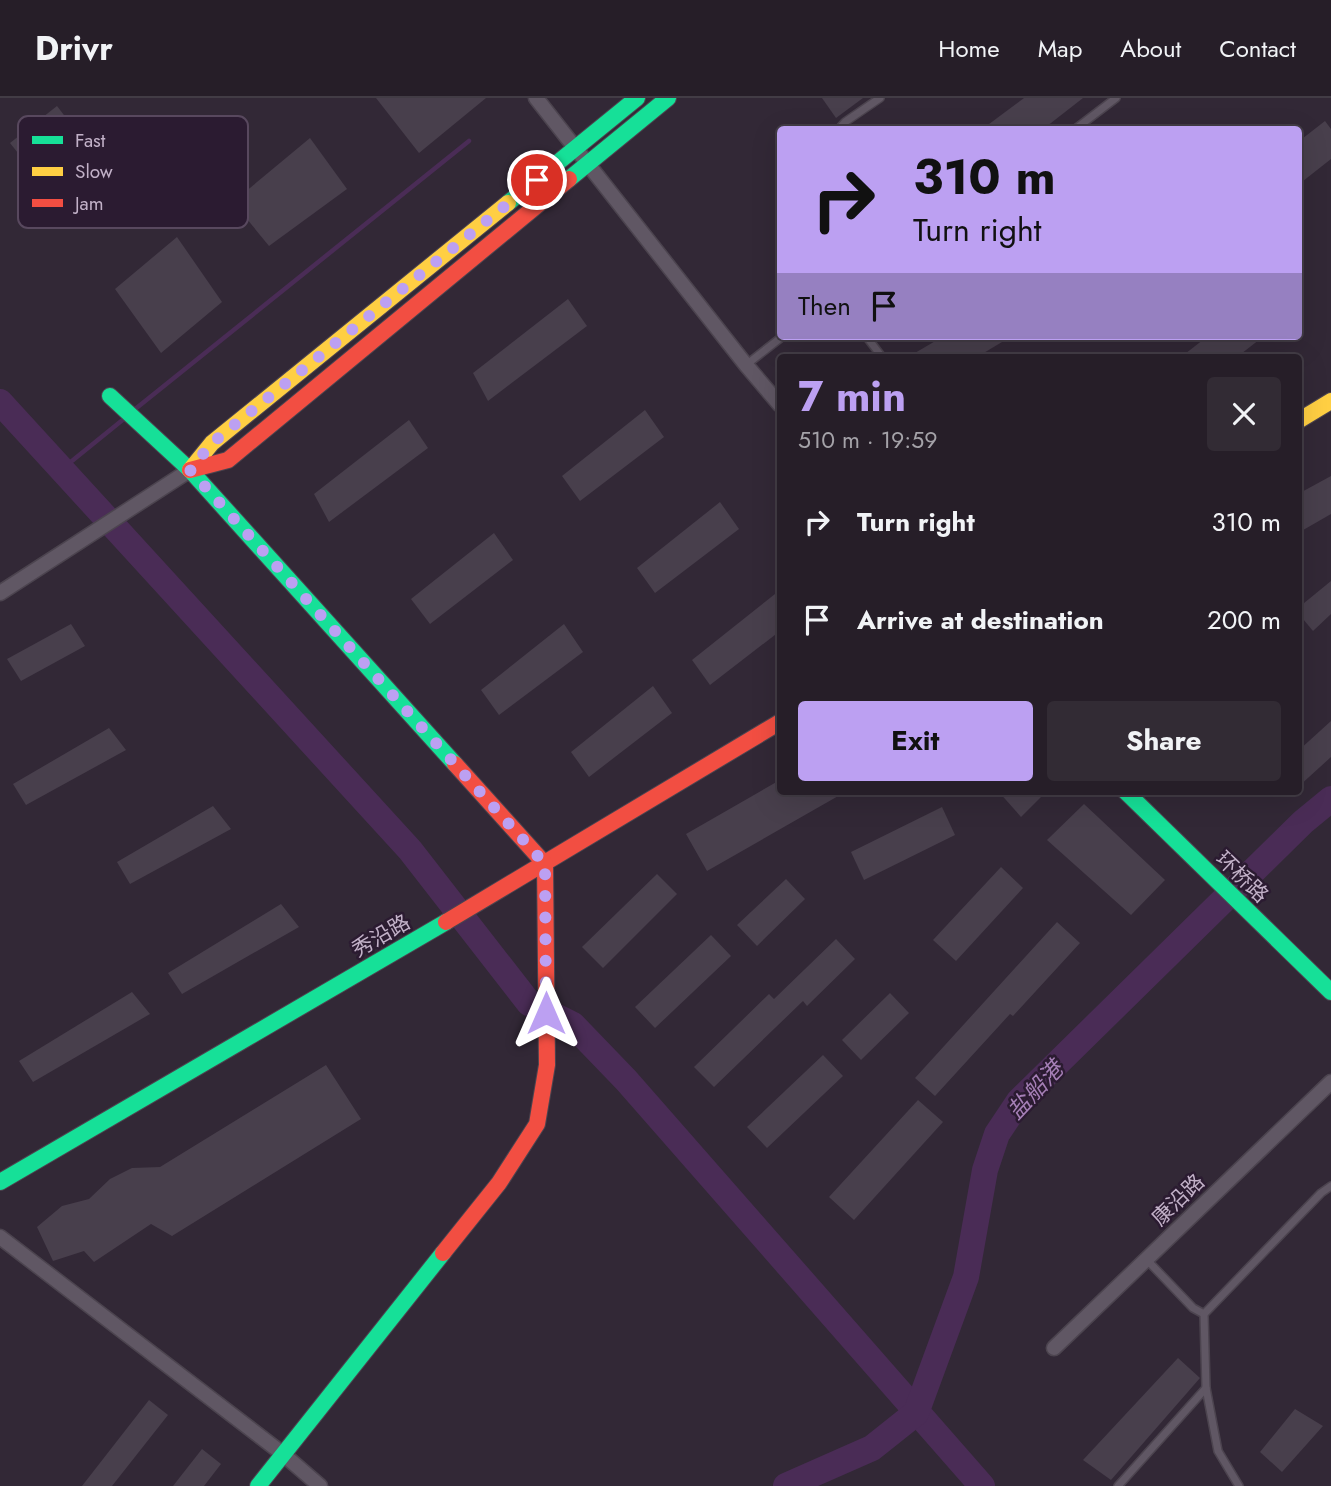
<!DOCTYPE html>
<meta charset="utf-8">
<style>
body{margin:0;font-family:Jost,"Noto Sans SC",sans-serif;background:#322b34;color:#f1f3f6;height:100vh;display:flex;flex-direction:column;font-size:26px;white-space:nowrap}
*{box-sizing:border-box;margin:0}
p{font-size:23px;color:#a4a2a8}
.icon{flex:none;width:38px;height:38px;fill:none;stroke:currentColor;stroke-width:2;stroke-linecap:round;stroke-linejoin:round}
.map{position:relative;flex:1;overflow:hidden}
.panel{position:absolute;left:777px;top:256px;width:525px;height:441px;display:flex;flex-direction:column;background:#261e28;border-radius:7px;box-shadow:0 7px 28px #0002,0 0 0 2px #423c45}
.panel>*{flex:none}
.banner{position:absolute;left:777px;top:28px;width:525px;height:214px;border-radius:7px;box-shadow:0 7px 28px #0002,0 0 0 2px #423c45;background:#bca0f2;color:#111;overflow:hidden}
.pin{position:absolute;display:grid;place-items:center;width:60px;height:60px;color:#fff;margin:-30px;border:4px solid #fff;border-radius:50%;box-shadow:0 2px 7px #0007}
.me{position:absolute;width:77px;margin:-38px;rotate:0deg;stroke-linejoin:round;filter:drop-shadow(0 0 5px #0008)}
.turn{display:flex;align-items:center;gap:24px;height:147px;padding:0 21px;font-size:32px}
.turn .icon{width:91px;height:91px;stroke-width:2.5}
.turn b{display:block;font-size:49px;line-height:60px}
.then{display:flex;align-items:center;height:66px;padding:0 21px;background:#0003;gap:14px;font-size:26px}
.round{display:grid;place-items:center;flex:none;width:74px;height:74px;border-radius:7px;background:#322b34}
.overview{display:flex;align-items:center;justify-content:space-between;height:119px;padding:0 21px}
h1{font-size:42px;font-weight:700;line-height:52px;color:#bca0f2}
.primary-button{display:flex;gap:14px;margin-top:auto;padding:14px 21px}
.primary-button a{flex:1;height:80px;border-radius:7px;background:#bca0f2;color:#111;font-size:28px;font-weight:700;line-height:80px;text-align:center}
.primary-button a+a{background:#322b34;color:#f1f3f6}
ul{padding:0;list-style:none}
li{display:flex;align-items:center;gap:21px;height:98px;padding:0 21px}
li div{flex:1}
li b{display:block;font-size:26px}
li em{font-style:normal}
header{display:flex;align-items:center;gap:42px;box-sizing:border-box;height:98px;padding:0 35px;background:#261e28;border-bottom:2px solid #423c45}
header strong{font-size:33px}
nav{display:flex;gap:38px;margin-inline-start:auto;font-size:24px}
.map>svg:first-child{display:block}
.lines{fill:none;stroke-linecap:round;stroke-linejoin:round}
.stream{stroke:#4a2c56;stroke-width:4.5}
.river{stroke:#4a2c56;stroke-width:26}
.building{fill:#483f4c}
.lane-casing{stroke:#4c444f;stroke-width:10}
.street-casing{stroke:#4c444f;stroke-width:17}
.fast-casing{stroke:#4c444f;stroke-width:18}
.slow-casing{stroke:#4c444f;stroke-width:18}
.jam-casing{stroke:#4c444f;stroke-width:18}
.lane{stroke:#605764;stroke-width:7}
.street{stroke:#605764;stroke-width:14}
.fast{stroke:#16e098;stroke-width:16}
.slow{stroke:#ffcf43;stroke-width:16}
.jam{stroke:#f24e42;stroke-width:16}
.route{stroke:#bca0f2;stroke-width:12;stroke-dasharray:0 21.6}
.labels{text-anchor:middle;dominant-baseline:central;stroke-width:5;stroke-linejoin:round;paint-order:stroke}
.street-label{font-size:21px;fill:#c2b1c8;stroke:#2b1b31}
.water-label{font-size:23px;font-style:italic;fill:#a57fb6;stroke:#2b1b31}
.key{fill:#2b1b31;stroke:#58485e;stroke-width:2}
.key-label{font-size:19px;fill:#c2b1c8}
</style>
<header>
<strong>Drivr</strong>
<nav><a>Home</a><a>Map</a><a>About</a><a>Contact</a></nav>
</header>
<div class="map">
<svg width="1331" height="1388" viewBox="0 0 1331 1388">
<rect width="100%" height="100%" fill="#322836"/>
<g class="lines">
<g class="stream">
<polyline points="134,312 469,43"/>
<polyline points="62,371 125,320"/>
</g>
<g class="river">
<polyline points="0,304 410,752 529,905 573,927 626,982 982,1388"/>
<polyline points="786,1388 872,1350 916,1315 966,1179 985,1072 997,1036 1019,1003 1303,724 1331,701"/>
</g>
</g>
<g class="building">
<polygon points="376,0 486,0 419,55"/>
<polygon points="822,0 863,0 836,20"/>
<polygon points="1024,0 1083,0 1042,32 981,32"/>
<polygon points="57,8 116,85 68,118 10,45"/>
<polygon points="1325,23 1331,31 1331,61 1298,87 1298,44"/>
<polygon points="310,40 347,91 269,148 233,104"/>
<polygon points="177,139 222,204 161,255 115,191"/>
<polygon points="568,201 587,228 488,303 473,275"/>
<polygon points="944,238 1012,238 977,259 908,259"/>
<polygon points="1208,238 1264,238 1237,259 1181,259"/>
<polygon points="645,312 664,339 580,403 562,378"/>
<polygon points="409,322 428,350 329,424 314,396"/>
<polygon points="1331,378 1331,416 1298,435 1298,396"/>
<polygon points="720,404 739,431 655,495 637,470"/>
<polygon points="494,435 513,462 430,526 411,501"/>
<polygon points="1331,483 1331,516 1313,533 1298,515 1298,510"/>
<polygon points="775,496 780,505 780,533 710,587 692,562"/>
<polygon points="71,526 85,548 21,583 7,561"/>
<polygon points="564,526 583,554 499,617 481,592"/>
<polygon points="653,588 672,615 589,679 571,654"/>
<polygon points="1331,623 1331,659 1298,689 1298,653"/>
<polygon points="109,630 126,652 26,707 13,686"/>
<polygon points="780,682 780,693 847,693 707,773 686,736"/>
<polygon points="998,693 1047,693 1021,719"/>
<polygon points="1084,706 1165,782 1131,817 1047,742"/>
<polygon points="213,708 231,731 130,786 117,764"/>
<polygon points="942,709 955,737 864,782 851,754"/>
<polygon points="1001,769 1023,790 956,863 933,842"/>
<polygon points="657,776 677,796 603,870 582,849"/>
<polygon points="786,781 805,801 757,848 737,827"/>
<polygon points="281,806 299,829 182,896 168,875"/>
<polygon points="1057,824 1080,845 1013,918 1010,916 935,998 915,980"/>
<polygon points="711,837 731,858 655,930 635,909"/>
<polygon points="836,841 855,861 807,908 803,903 714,989 694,969 769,896 774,901"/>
<polygon points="132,894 150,916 33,984 19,963"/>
<polygon points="890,895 909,915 861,962 842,942"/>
<polygon points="823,957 843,978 767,1050 747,1029"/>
<polygon points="326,967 361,1021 172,1138 151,1126 94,1164 84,1153 53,1163 37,1129 62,1108 89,1101 110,1081 132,1070 160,1069"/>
<polygon points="918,1002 943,1024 854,1122 829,1099"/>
<polygon points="1178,1260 1200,1280 1111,1382 1083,1362"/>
<polygon points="149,1302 168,1317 112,1388 82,1388"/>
<polygon points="1295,1311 1323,1328 1282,1374 1260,1354"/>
<polygon points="202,1351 221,1366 204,1388 173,1388"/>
</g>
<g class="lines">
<g class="lane-casing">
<g id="lane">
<polyline points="838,32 845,24 880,0"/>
<polyline points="1074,32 1116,0"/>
<polyline points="866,238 882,259"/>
<polyline points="746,267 783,238"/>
<polyline points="1147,1162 1193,1210 1204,1216"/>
<polyline points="1118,1388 1206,1290"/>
<polyline points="1239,1388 1218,1353 1206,1290 1204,1216 1321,1095 1331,1088"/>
</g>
</g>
<g class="street-casing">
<g id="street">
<polyline points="536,0 746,267 780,307"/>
<polyline points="0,495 190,372"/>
<polyline points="0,1139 283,1356 320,1388"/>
<polyline points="1054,1250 1331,984"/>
</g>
</g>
<g class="fast-casing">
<g id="fast">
<polyline points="569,81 668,0"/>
<polyline points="508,105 637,0"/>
<polyline points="110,298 190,372 455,666"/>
<polyline points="1125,693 1331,894"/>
<polyline points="0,1084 446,824"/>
<polyline points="258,1388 443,1155"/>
</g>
</g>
<g class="slow-casing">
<g id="slow">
<polyline points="1298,323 1331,303"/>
<polyline points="190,372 212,345 508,105"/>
</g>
</g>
<g class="jam-casing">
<g id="jam">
<polyline points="190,372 228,362 569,81"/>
<polyline points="446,824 780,624"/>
<polyline points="443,1155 499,1085 537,1026 547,967 545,766 455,666"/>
</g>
</g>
<use href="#lane" class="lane"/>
<use href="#street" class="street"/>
<use href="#fast" class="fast"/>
<use href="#slow" class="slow"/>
<use href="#jam" class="jam"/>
</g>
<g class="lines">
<polyline class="route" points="537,82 212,345 190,372 545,766 546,915"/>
</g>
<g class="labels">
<g class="street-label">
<text transform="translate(1242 779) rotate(44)">环桥路</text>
<text transform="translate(381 838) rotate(-30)">秀沿路</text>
<text transform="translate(1178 1102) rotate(-44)">康沿路</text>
</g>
<g class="water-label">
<text transform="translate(1035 992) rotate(-47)">盐船港</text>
</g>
</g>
<rect x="18" y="18" width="230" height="112" rx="10" class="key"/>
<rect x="32" y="38" width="31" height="8" fill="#16e098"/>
<rect x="32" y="69" width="31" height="9" fill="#ffcf43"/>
<rect x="32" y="101" width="31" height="8" fill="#f24e42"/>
<g class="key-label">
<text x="75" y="49">Fast</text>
<text x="75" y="80">Slow</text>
<text x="75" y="112">Jam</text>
</g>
</svg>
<div class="pin" style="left:537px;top:82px;background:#d93025"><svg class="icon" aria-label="arrive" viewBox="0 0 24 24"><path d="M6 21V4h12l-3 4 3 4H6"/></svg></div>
<svg class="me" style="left:546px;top:915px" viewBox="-20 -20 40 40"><path d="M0-17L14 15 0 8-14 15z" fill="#bca0f2" stroke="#fff" stroke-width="4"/></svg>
<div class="banner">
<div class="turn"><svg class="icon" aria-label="right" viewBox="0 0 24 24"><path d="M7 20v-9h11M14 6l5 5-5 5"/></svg><div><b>310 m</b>Turn right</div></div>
<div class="then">Then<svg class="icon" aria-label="arrive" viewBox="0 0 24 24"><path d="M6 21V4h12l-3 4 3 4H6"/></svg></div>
</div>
<section class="panel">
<div class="overview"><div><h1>7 min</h1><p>510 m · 19:59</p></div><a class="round"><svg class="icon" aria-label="close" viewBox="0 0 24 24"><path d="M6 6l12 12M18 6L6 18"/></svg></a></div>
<ul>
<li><svg class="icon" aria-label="right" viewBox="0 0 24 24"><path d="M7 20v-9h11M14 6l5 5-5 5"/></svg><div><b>Turn right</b></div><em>310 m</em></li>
<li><svg class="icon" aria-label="arrive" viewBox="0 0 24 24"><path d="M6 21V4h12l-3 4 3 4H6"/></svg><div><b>Arrive at destination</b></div><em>200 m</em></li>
</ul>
<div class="primary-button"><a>Exit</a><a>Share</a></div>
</section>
</div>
